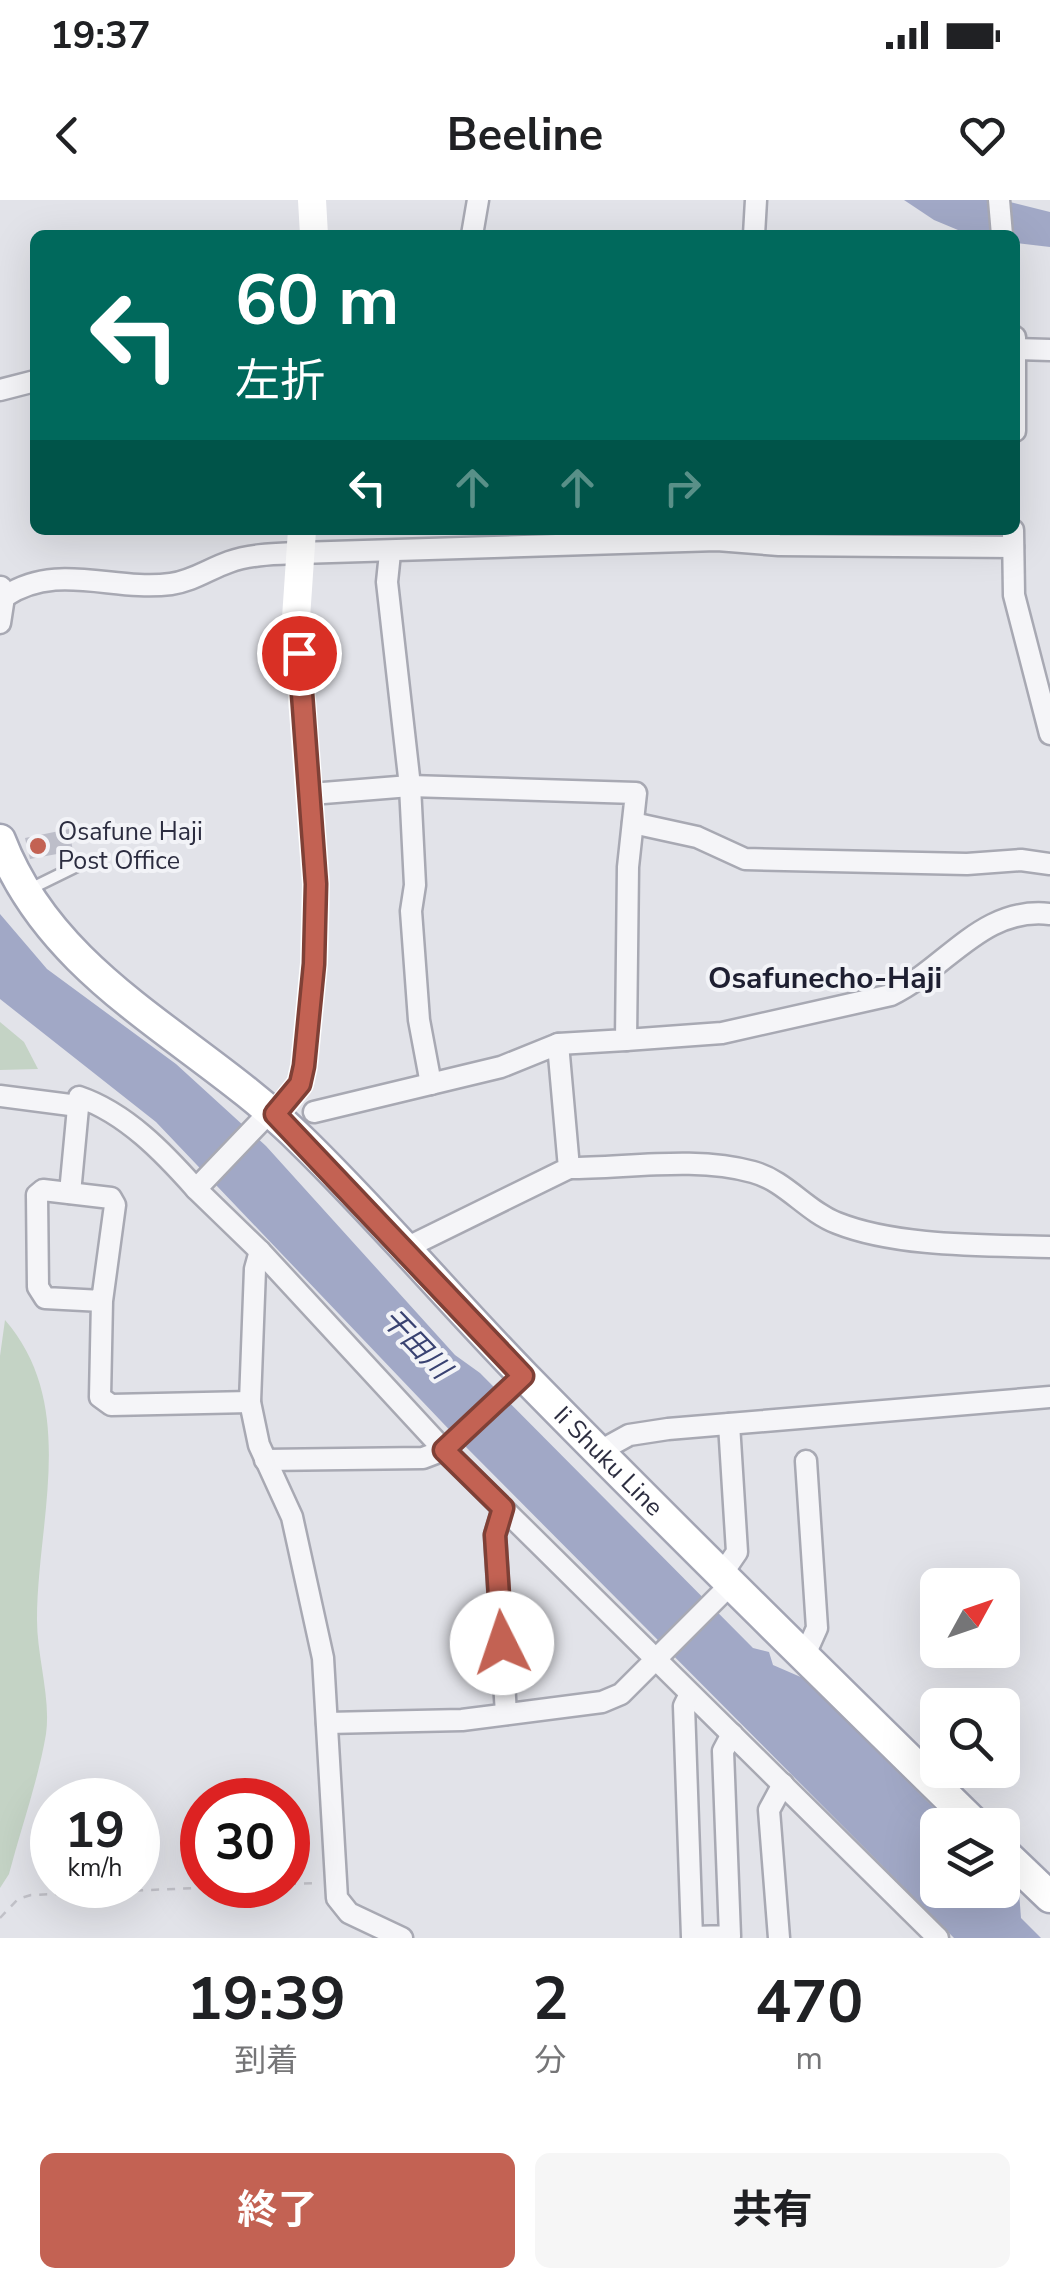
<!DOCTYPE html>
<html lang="ja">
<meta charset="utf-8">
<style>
body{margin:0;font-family:"Nunito Sans","Noto Sans JP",sans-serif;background:#f6f6f6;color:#202124;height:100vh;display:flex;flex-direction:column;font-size:38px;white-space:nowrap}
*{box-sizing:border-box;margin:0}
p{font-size:32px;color:#757577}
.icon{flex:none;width:55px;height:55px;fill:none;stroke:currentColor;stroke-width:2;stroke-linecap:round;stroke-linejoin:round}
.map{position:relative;height:1738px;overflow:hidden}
.drawer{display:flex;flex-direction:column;background:#fff;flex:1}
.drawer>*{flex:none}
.banner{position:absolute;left:30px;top:30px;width:990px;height:305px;border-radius:15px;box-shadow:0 10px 40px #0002;background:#00695c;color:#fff;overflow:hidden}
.needle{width:65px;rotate:50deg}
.fabs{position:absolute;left:920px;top:1368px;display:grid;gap:20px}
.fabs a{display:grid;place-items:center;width:100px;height:100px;border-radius:15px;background:#fff;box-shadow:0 10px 40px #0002;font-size:50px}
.speed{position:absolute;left:30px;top:1578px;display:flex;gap:20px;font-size:50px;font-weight:700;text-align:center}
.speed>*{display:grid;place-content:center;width:130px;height:130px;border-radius:50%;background:#fff;box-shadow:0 10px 40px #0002;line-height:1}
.speed small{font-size:25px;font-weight:400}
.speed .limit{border:15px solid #d22;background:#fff;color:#111}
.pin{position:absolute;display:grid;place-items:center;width:85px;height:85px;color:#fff;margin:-42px;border:5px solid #fff;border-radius:50%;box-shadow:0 2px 10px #0007}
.me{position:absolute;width:110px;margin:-55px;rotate:356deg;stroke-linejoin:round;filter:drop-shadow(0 0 8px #0008)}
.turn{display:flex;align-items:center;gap:35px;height:210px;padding:0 40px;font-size:45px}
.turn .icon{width:130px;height:130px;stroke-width:2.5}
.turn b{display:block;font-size:70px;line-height:85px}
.lanes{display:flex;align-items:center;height:95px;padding:0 40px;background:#0003;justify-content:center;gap:50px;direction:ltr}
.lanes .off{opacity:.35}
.eta{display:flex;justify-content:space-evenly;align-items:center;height:170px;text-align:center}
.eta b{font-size:60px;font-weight:700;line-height:70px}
.action{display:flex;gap:20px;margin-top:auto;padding:20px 40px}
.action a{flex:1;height:115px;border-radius:15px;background:#c36253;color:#fff;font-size:40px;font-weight:700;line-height:115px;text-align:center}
.action a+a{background:#f6f6f6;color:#202124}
.status{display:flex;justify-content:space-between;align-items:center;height:70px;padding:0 50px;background:#fff;direction:ltr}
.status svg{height:28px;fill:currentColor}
header{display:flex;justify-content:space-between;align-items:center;height:130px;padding:0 40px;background:#fff;font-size:45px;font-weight:700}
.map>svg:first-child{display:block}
.green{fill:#c4d3c5}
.water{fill:#a1a8c6}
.building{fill:#bdbec9}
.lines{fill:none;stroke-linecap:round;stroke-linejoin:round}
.lane-casing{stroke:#a8a9b3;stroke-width:15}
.street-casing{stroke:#a8a9b3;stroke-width:25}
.primary-casing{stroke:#a3a5b4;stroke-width:35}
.path{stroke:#c1c1c8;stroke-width:2.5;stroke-dasharray:8 8;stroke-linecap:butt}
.lane{stroke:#f5f5f8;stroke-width:10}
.street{stroke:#f5f5f8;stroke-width:20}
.secondary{stroke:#fff;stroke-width:28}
.primary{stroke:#fff;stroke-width:30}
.route-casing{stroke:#7f4036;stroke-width:25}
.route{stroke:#c36253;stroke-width:18}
.poi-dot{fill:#c36253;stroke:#f2f3f7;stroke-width:4}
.labels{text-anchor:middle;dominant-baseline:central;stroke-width:8;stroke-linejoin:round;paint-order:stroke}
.poi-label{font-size:25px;fill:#2c2d40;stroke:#f2f3f7;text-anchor:start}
.street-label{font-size:25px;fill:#2c2d40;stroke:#f2f3f7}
.water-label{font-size:28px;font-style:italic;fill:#394271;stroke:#f2f3f7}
.quarter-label{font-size:30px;font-weight:bold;fill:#1e1f31;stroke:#f2f3f7}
</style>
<div class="status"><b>19:37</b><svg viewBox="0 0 49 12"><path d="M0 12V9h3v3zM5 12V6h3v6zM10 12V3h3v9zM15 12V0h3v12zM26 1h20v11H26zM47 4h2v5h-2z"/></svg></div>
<header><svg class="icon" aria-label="back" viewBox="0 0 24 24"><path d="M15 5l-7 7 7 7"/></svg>Beeline<svg class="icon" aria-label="heart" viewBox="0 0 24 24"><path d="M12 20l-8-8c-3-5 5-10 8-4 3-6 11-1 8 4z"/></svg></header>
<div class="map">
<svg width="1050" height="1738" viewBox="0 0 1050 1738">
<rect width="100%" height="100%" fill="#e2e3e9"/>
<g class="green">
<polygon points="0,822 24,842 38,869 0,870"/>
<path d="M5 1120C79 1206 37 1319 37 1420 37 1457 51 1498 46 1534 38 1581 21 1628 9 1674L0 1688V1156Z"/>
</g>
<g class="water">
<polygon points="904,0 1002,0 1050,12 1050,47 1015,43 1015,35 970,35 934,20"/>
<polygon points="0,714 47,769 176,864 266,946 455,1155 480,1173 753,1448 769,1452 773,1465 803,1478 951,1625 938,1625 938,1690 1002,1690 1003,1676 1019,1692 1021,1718 1041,1738 954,1738 461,1242 156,922 0,799"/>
</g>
<polygon class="building" points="69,629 73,651 30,659 25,638"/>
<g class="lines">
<g class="lane-casing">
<polyline id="lane" points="28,690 81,664"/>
</g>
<g class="street-casing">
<g id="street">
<polyline points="999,0 1002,35"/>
<polyline points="472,35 478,0"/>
<polyline points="754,35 756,0"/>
<polyline points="1015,137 1015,231"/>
<polyline points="1015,149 1050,150"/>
<polyline points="0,190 35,181"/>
<polyline points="1013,330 1014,395 1050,534"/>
<polyline points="390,353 387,382 410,586 415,685 411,711 419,820 431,884"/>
<path d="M4 397C57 361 113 392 171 384 193 381 209 369 229 362 251 354 276 354 299 353L717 340 779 345 1013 347"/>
<polyline points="0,423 4,397 1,387"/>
<polyline points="311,594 410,586 636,593 628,667 626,840 558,844"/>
<polyline points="633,623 697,637 745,659 967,664 1021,660 1050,664"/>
<path d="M626 840 722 833 891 795C947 768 982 706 1050 714"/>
<polyline points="0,896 78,906"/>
<polyline points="314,912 501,867 558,844 569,968 404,1049"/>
<polyline points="275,915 262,920 196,989 260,1051 444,1250 938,1738"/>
<path d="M569 968C627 968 696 956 753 972 786 981 806 1011 837 1023 897 1047 985 1045 1050 1047"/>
<path d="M70 993 79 897C126 913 164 953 196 989"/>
<polyline points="260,1051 255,1069 250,1202 259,1245 292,1317 323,1458 337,1698 349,1713 402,1738"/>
<polyline points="102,1101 45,1098 38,1087 37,995 43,990 111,998 115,1005 102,1101 100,1197 111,1205 250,1202"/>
<polyline points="600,1251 629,1235 668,1229 1050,1197"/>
<polyline points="265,1260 423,1258 444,1250 523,1176"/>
<polyline points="503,1309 495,1335 506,1514"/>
<polyline points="722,1374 737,1352 729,1224"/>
<polyline points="804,1457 817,1428 806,1261"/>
<polyline points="690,1494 684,1506 692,1737 730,1736 723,1551 732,1534"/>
<polyline points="327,1523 462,1520 602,1502 621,1494 731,1384"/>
<polyline points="779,1738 769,1610 783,1584"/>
</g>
</g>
<g class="primary-casing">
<g id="primary">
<path id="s1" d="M0 640C54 781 198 838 301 940 379 1016 449 1099 525 1177 673 1328 825 1477 976 1625"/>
<polyline points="1002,1651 1050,1697"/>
</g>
</g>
<g class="path">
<polyline points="288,1684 319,1683"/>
<polyline points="0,1718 18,1699 31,1695 269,1685"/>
</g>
<use href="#lane" class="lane"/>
<use href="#street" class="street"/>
<g class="secondary">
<polyline points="312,0 314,35"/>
<polyline points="275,915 300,884 304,866 314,763 316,684 296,418 302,330"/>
</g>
<use href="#primary" class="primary"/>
</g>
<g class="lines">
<g class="route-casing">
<polyline id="route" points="299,453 316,684 314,764 304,866 300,884 275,914 523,1176 444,1250 503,1308 495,1335 502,1443"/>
</g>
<use href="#route" class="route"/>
</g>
<circle class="poi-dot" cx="38" cy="646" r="10"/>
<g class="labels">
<g class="poi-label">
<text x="58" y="632">Osafune Haji<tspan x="58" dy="29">Post Office</tspan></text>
</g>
<g class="street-label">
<text stroke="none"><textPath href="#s1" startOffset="875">Ii Shuku Line</textPath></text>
</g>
<g class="water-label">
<text transform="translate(416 1144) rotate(46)">干田川</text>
</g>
<g class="quarter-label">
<text x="825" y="778">Osafunecho-Haji</text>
</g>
</g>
</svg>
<div class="fabs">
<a><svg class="needle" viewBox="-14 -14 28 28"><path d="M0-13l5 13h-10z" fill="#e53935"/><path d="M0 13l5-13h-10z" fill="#757577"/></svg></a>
<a><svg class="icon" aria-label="search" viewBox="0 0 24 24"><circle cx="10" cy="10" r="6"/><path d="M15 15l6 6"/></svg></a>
<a><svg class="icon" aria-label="layers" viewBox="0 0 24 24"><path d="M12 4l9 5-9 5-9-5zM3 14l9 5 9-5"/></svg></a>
</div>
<div class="speed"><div>19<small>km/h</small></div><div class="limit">30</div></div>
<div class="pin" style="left:299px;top:453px;background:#d93025"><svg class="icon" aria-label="arrive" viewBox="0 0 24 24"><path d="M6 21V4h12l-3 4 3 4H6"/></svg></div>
<svg class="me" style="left:502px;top:1443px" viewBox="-20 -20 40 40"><circle r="19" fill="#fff"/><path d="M0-13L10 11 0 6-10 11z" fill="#c36253"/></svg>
<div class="banner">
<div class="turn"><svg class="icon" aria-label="left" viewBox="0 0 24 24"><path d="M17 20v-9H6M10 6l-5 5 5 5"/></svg><div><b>60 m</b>左折</div></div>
<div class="lanes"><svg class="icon" aria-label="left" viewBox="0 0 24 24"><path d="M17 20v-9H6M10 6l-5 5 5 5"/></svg><svg class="icon off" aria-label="ahead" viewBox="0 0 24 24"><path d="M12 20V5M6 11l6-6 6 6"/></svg><svg class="icon off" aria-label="ahead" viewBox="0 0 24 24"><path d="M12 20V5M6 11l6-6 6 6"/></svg><svg class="icon off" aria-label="right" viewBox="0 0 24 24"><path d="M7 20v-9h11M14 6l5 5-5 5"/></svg></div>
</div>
</div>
<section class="drawer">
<div class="eta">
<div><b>19:39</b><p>到着</p></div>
<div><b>2</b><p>分</p></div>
<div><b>470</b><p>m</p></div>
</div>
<div class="action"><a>終了</a><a>共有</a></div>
</section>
